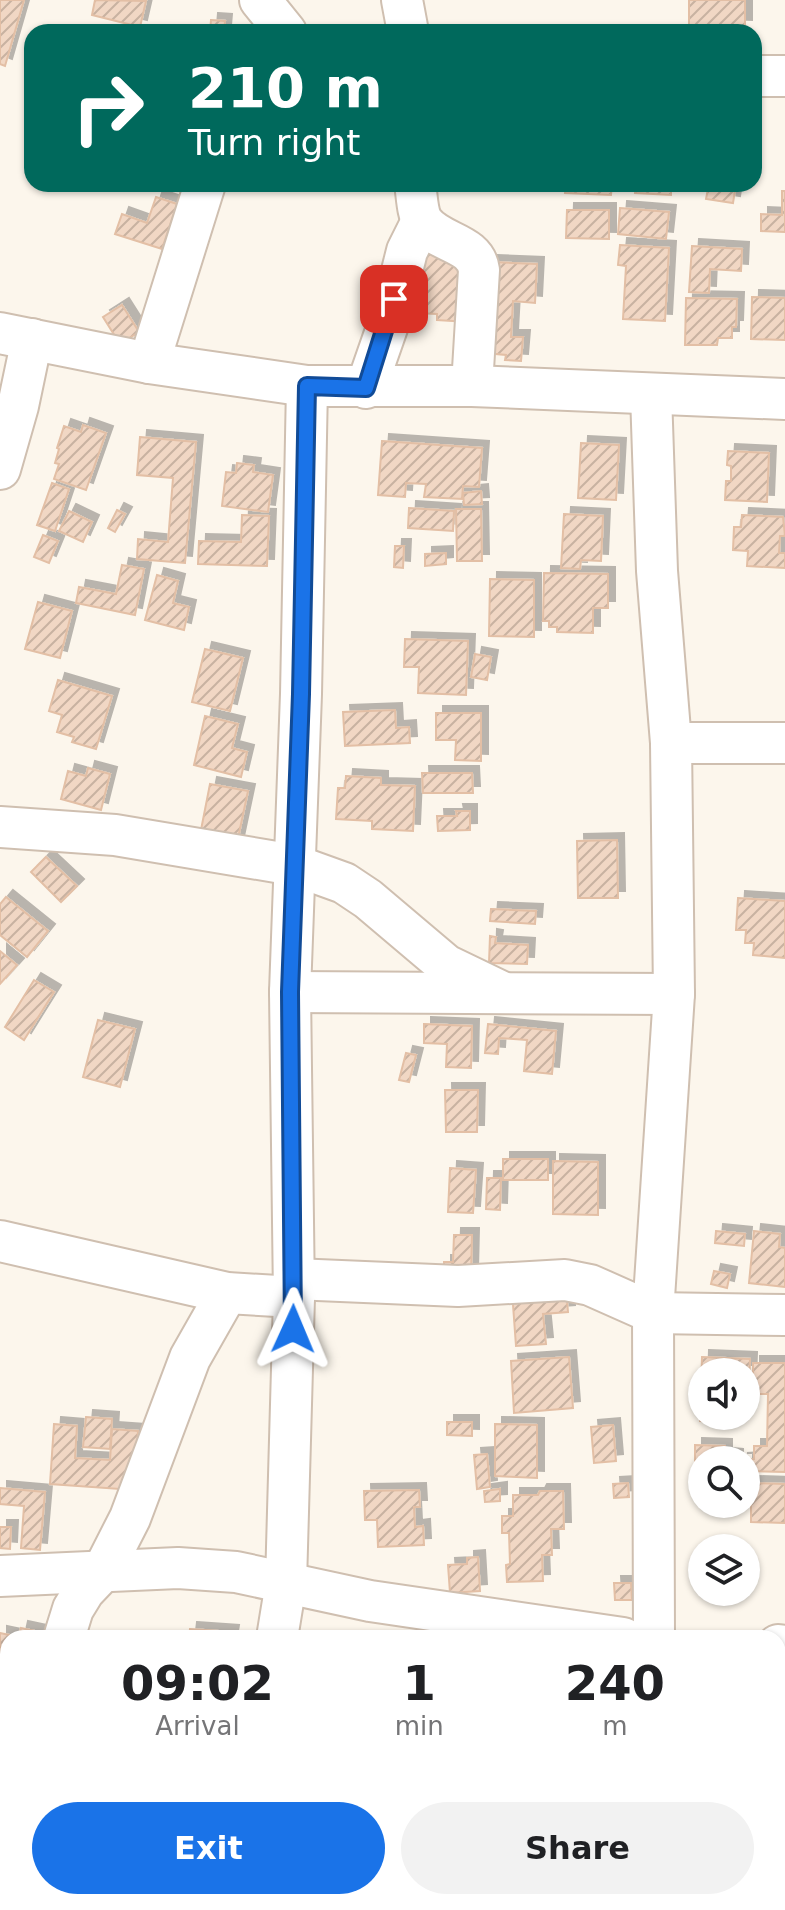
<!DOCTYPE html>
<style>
body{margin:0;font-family:"DejaVu Sans",sans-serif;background:#f2f2f2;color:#202124;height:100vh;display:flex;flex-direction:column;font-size:30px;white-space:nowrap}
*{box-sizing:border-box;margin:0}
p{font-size:26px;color:#757577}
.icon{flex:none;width:44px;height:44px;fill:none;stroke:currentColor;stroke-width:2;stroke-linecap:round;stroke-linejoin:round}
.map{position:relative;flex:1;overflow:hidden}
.details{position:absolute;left:0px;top:1630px;width:786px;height:280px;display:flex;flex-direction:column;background:#fff;border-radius:24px 24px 0 0;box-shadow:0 2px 6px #0004}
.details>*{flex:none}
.banner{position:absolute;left:24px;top:24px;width:738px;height:168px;border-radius:24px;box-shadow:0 2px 6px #0004;background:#00695c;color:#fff;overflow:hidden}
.controls{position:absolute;left:688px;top:1358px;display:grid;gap:16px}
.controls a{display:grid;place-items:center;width:72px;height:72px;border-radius:50%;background:#fff;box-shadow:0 2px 6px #0004;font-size:40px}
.pin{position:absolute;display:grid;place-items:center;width:68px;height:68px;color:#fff;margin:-34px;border-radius:16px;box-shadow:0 4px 12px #0006}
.me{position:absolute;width:88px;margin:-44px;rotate:1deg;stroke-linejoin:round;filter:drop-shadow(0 0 6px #0008)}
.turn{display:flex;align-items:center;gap:28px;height:168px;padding:0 32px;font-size:36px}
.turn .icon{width:104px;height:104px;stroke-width:2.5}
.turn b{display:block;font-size:56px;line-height:68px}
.eta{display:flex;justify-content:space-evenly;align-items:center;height:136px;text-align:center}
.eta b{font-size:48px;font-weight:600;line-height:56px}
.button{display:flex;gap:16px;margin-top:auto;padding:16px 32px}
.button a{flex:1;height:92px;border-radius:48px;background:#1a73e8;color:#fff;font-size:32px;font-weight:600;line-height:92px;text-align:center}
.button a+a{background:#f2f2f2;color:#202124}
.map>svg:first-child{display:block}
.building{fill:url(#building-hatch);stroke:#e3bfa5;stroke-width:2;filter:url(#shadow)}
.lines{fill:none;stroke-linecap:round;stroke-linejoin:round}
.minor-casing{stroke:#cfbfb0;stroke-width:44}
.minor{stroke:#fff;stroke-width:40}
.route-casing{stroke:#114b97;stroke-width:20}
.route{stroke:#1a73e8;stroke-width:14}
</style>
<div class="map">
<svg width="785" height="1910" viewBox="0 0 785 1910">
<defs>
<pattern id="building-hatch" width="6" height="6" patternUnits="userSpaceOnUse" patternTransform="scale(2)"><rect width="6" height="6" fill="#f1d7c4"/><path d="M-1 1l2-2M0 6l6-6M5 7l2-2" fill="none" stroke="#c8b2a1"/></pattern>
<filter id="shadow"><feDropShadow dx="7" dy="-7" stdDeviation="0" flood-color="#0004"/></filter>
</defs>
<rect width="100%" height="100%" fill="#fcf6ec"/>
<g class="building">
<polygon points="0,0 24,0 5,66 0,64"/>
<polygon points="95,0 146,1 140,27 92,15"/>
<polygon points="689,0 745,0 745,27 689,25"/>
<polygon points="211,20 225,21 224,32 210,32"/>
<polygon points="566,184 612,184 611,195 565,193"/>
<polygon points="636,184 671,184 671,195 635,193"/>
<polygon points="688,184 736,184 733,203 706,199 708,189"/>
<polygon points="782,191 785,191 785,232 761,231 761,214 782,215"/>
<polygon points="156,197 177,204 162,249 115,234 122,214 147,223"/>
<polygon points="620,208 669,212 666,239 618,234"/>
<polygon points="567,210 609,210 609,239 566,238"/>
<polygon points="620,245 669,248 665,321 623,319 626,266 618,265"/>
<polygon points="692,246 742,249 741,271 710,269 709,293 689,292"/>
<polygon points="420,253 464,255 468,322 437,320 437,314 417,313"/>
<polygon points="490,262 537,264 535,303 513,301 511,337 523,337 521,361 505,360 506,355 485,353"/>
<polygon points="752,297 785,298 785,340 751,339"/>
<polygon points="686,298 737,299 736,327 732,327 732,338 718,338 717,345 685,345"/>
<polygon points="122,305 139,332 120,344 103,317"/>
<polygon points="83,425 106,433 86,490 54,479 59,464 55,463 59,449 57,448 64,426 81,432"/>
<polygon points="140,437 196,442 185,563 137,559 138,539 168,542 173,478 137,475"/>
<polygon points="382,441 482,448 479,487 463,486 462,499 424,497 426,484 406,483 405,497 378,495"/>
<polygon points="581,443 619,445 616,500 578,498"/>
<polygon points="728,451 769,453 767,502 725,500 726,481 731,481 731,466 727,465"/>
<polygon points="237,463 254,465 253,472 273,475 268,512 222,506 226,472 236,473"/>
<polygon points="52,483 69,489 55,531 37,525"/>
<polygon points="481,491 482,504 464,505 463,493"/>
<polygon points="409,508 454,511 453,531 408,528"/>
<polygon points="456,509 481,509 482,561 457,561"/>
<polygon points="117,510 125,514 115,532 108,528"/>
<polygon points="69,511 92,522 83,542 59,531"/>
<polygon points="564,514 603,516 601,561 581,560 580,569 561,568"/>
<polygon points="242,515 269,516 267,566 198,564 199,541 241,542"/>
<polygon points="742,515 783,517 785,536 780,536 779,553 785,553 785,568 747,566 748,551 733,550 734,527 741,527"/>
<polygon points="43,535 58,541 49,563 34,557"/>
<polygon points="395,546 404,546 403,568 394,567"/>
<polygon points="446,553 446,564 425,566 425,554"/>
<polygon points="122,565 144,569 135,615 76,603 79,587 116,594"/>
<polygon points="544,573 608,574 608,608 593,608 593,633 557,632 557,627 549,627 549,621 543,621"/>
<polygon points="157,575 178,581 173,603 189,607 184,630 145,620"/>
<polygon points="490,579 534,580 534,637 489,636"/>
<polygon points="38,602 72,611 60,658 25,649"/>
<polygon points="405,639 468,641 466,695 418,693 419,667 404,667"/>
<polygon points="205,649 243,658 230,711 192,702"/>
<polygon points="475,654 491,657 487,680 471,677"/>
<polygon points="58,680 112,696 96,749 72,742 74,737 57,732 62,715 49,711"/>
<polygon points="395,710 396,728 409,727 410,743 345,746 343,712"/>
<polygon points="436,713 481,713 481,761 455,760 456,740 436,740"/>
<polygon points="205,716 238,724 232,748 247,752 241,777 194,765"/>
<polygon points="88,768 110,774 101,810 61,799 68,771 86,776"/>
<polygon points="422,773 472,773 473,793 423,793"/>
<polygon points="346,776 381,778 381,785 415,786 413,831 372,829 372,821 336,819 338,788 345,788"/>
<polygon points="210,784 248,791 237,843 200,835"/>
<polygon points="456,811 470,811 470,830 438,831 437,816 457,816"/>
<polygon points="617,840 618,898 578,898 577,841"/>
<polygon points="46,857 77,886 61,902 31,872"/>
<polygon points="6,897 48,931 27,957 0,935 0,904"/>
<polygon points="738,898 785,901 785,958 753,955 754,943 745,943 746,930 736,930"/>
<polygon points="491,909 536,911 535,924 490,921"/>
<polygon points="490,936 496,937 495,943 528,945 527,964 489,963"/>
<polygon points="0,951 17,965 0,984"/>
<polygon points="34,980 54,992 24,1040 5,1027"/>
<polygon points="98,1020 135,1029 120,1087 83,1077"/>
<polygon points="424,1024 472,1026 471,1068 446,1067 447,1044 424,1043"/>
<polygon points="488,1024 556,1031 552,1074 524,1071 527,1040 499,1038 498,1054 485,1053"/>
<polygon points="406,1053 416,1055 409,1082 399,1080"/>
<polygon points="445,1090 478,1090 477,1132 446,1132"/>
<rect x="503" y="1159" width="45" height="21"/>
<polygon points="553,1161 598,1162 598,1215 553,1214"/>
<polygon points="450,1168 476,1170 473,1213 448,1212"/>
<polygon points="487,1178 501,1178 500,1210 486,1209"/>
<polygon points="716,1231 745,1234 744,1246 715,1243"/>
<polygon points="754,1231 780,1234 779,1247 785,1248 785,1287 749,1283"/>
<polygon points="454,1235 472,1235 471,1276 444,1275 444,1262 453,1262"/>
<polygon points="714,1271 730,1274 727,1288 711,1284"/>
<polygon points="566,1288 568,1312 543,1314 546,1344 516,1346 512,1291"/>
<polygon points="569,1357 573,1408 514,1413 511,1361"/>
<polygon points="702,1357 750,1359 749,1389 746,1390 746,1372 702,1372 702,1416 742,1416 742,1423 700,1421"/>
<polygon points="753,1363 785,1363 785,1472 746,1471 746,1460 740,1460 754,1459 754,1446 767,1446 768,1394 753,1394"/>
<polygon points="86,1417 112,1419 110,1449 83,1447"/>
<polygon points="447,1422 472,1422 472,1436 447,1435"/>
<polygon points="54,1424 77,1426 75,1458 110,1460 112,1429 138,1431 134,1490 50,1484"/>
<polygon points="495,1424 537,1425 537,1478 495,1476"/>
<polygon points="613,1425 616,1461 594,1463 591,1427"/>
<polygon points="695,1445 725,1446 725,1455 736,1456 736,1460 702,1460 702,1469 695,1469"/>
<polygon points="487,1454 490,1487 477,1489 474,1455"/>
<polygon points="628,1483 629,1497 614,1498 613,1484"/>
<polygon points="751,1483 785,1484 785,1523 751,1522"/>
<polygon points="0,1488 45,1492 40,1550 21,1548 24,1506 0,1504"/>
<polygon points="500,1489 500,1501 485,1502 484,1491"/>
<polygon points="419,1490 420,1507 414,1507 415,1527 423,1526 424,1545 378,1547 377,1520 365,1520 364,1491"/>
<polygon points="540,1491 563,1491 564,1529 551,1529 552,1555 542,1555 543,1581 507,1582 506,1565 510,1564 509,1533 502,1533 502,1516 513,1516 513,1495 538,1495"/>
<polygon points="0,1527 11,1527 10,1549 0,1548"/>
<polygon points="478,1557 480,1591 450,1593 448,1565 467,1564 467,1558"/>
<polygon points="614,1583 631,1583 632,1600 615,1600"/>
<polygon points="21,1628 40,1632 39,1638 8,1638 8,1673 0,1672 0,1633 19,1637"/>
<polygon points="190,1629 232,1632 231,1638 189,1638"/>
</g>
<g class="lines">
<g class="minor-casing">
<g id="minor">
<polyline points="260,0 286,32"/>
<polyline points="402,0 408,32"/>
<polyline points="754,76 785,76"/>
<path d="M415 184C417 195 417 213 423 222 439 244 475 242 479 270L472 386"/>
<polyline points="0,333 149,363 307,386 472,386 785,399"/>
<polyline points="149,363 205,184"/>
<polyline points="366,388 390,319 407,251 422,221"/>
<polyline points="651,394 657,571 671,743 674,994 653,1313 654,1638"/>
<polyline points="0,469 18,406 32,339"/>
<polyline points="671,743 785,743"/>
<polyline points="0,827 115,835 294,865 344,883 368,899 446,965 500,991"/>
<polyline points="290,992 674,994"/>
<polyline points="0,1241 227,1293 294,1297"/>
<polyline points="294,1279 458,1286 565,1280 590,1285 653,1313 785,1315"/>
<polyline points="0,1576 178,1568 236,1572 370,1601 623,1638"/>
<polyline points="64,1638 73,1609 84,1591 103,1571 130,1518 190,1358 227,1293"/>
<polyline points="277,1638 286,1583 294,1297 290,992 301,694 307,386"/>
<polyline points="778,1645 785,1646"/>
<polyline points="0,1814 8,1808"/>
<polyline points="223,1910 224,1902"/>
<polyline points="438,1910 442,1902"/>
<polyline points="646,1910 646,1902"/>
</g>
</g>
<use href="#minor" class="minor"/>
</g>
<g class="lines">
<g class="route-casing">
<polyline id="route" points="293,1329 290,992 301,694 307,386 366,388 394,299"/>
</g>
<use href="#route" class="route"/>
</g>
</svg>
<div class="controls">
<a><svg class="icon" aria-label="sound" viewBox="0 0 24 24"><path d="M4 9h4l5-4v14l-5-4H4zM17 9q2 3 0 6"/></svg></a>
<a><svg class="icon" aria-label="search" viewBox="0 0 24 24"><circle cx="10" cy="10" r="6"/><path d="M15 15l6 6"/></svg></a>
<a><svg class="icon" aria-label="layers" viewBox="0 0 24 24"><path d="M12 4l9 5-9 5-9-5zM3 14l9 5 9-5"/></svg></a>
</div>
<div class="pin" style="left:394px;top:299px;background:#d93025"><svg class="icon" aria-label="arrive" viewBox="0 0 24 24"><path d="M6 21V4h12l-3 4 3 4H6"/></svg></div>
<svg class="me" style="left:293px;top:1329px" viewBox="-20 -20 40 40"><path d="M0-17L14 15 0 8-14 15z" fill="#1a73e8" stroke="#fff" stroke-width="4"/></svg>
<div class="banner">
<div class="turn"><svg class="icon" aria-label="right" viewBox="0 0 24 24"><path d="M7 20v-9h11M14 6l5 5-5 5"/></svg><div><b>210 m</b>Turn right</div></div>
</div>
<section class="details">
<div class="eta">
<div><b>09:02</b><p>Arrival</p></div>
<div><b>1</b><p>min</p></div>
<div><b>240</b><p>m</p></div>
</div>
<div class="button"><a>Exit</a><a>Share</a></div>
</section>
</div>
